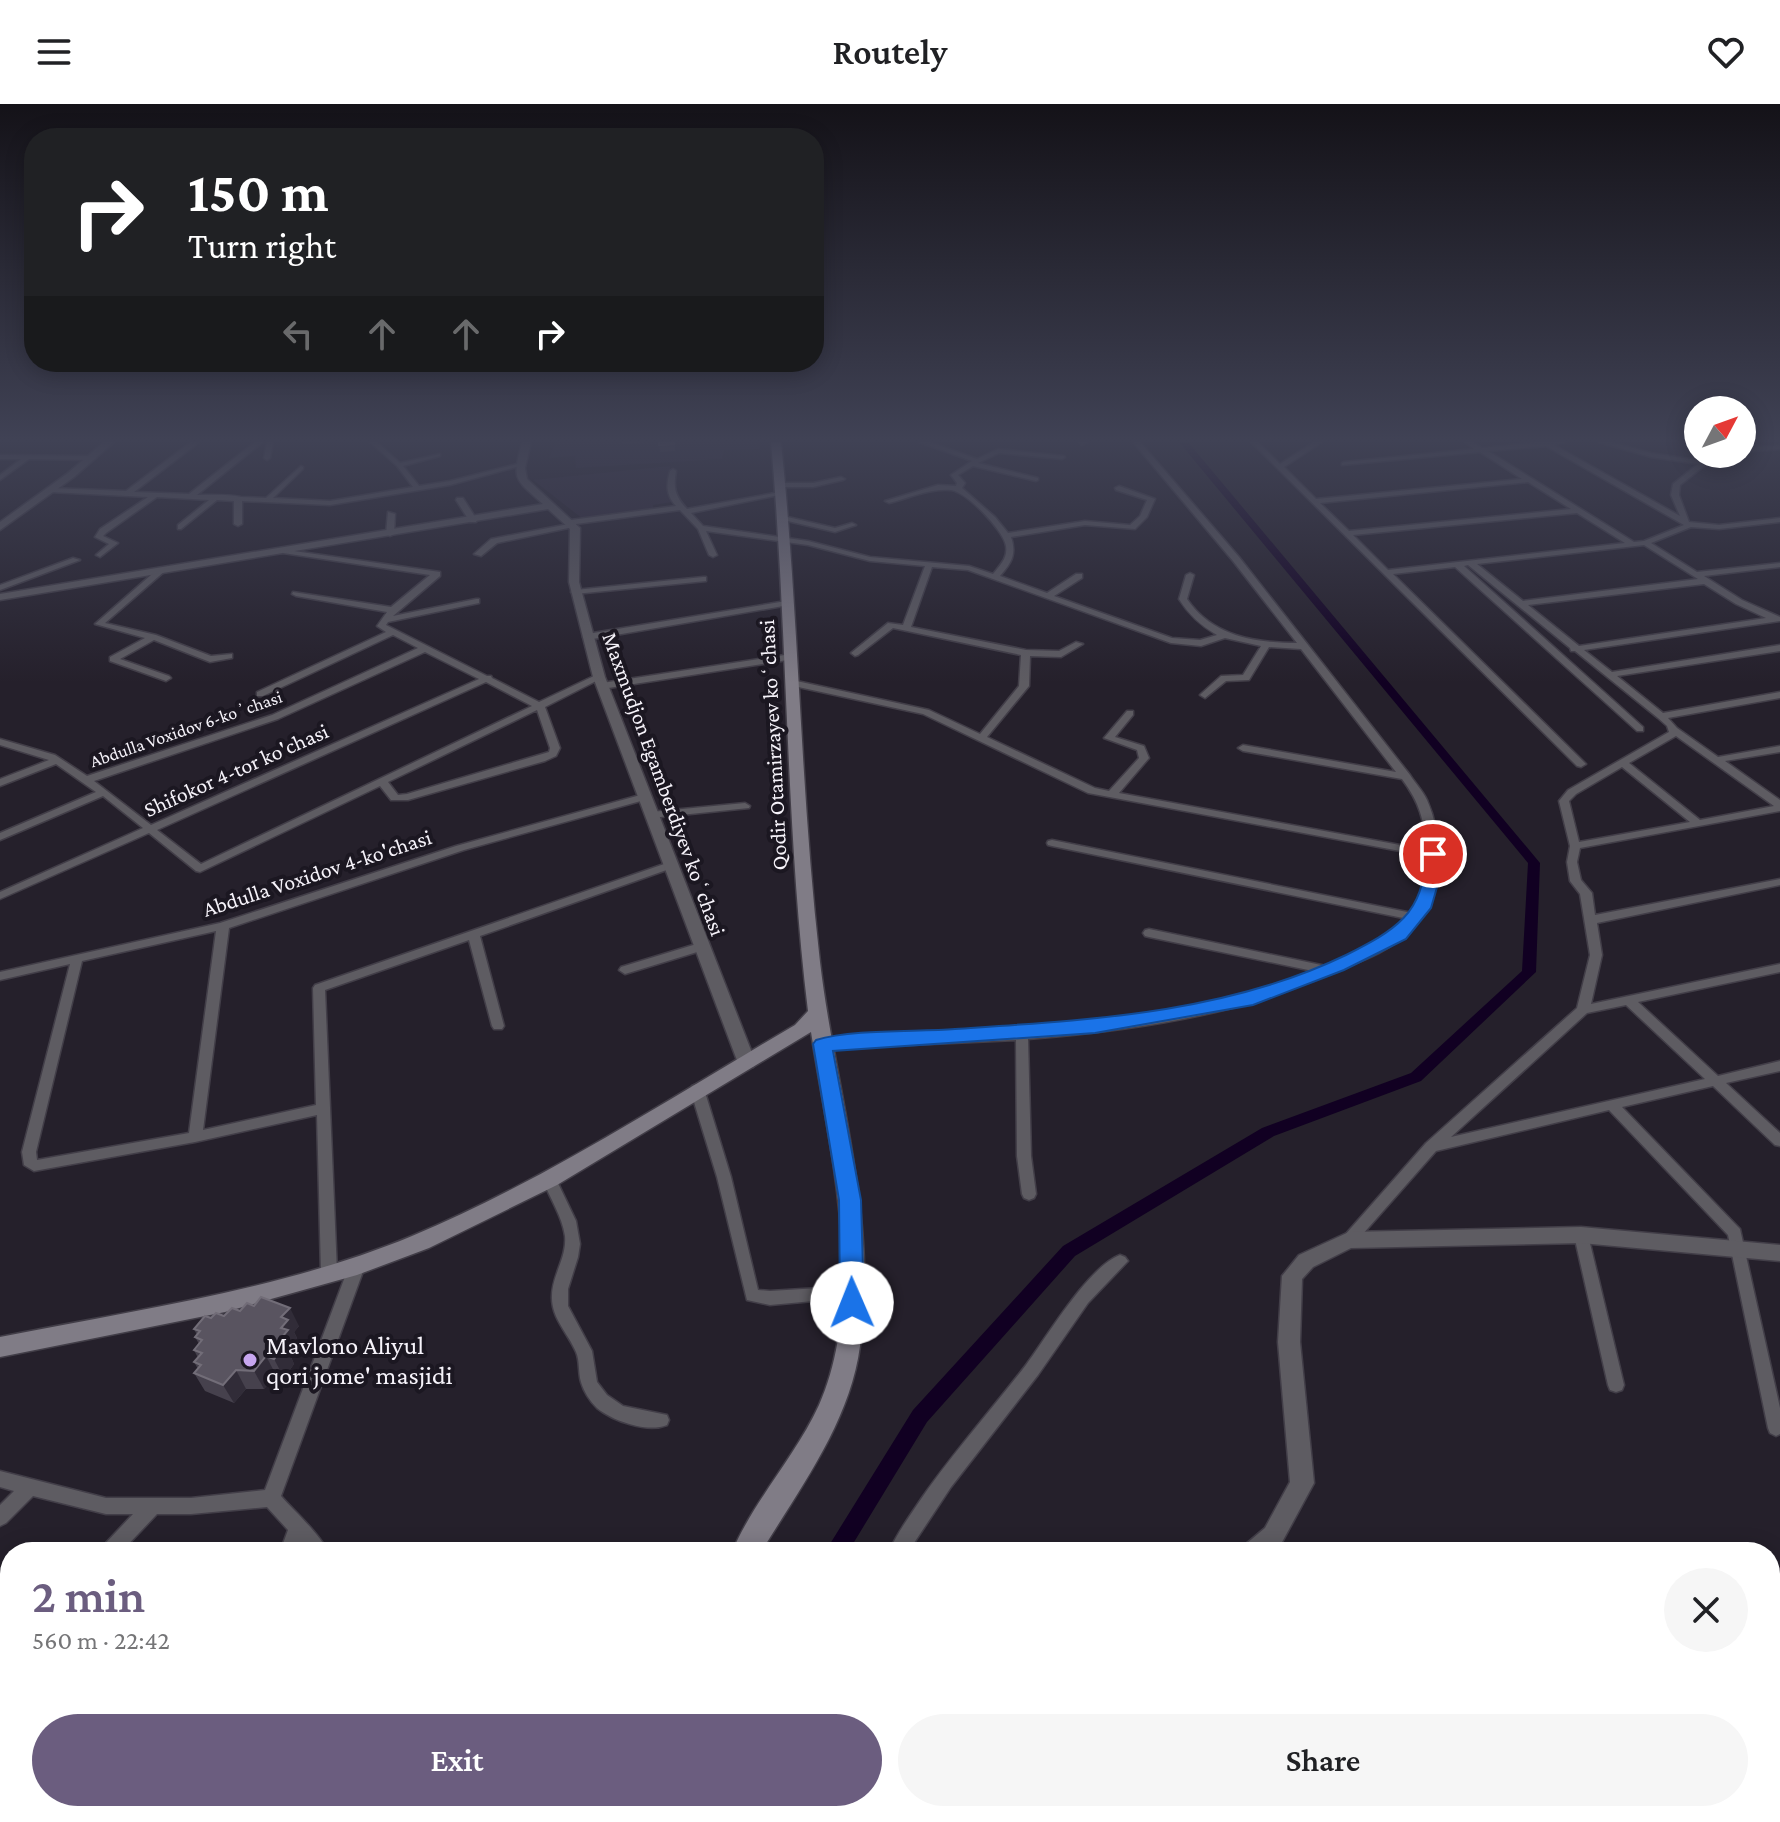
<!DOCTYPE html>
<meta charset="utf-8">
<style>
body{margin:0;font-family:"Crimson Pro",serif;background:#f6f6f6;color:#202124;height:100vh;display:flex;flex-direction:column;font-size:30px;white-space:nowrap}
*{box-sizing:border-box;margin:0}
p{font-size:26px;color:#757577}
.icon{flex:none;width:44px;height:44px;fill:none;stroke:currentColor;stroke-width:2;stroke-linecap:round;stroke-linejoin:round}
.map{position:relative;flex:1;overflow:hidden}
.details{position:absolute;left:0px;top:1438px;width:1780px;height:280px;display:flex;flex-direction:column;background:#fff;border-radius:32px 32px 0 0;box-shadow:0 4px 20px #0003}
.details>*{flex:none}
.hud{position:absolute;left:24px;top:24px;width:800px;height:244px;border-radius:32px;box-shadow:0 4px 20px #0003;background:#202124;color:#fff;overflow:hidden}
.needle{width:52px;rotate:49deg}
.buttons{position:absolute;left:1684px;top:292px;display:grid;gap:16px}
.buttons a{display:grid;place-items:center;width:72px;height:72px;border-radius:50%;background:#fff;box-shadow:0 4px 20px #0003;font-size:40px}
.pin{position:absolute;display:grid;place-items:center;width:68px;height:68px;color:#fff;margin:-34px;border:4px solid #fff;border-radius:50%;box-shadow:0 2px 8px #0007}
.me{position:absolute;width:88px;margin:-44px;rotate:359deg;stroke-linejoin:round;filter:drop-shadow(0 0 6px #0008)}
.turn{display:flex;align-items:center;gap:28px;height:168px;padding:0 32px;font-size:36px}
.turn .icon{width:104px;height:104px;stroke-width:2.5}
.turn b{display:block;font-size:56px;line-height:68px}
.lanes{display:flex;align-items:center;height:76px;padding:0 32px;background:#0003;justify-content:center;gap:40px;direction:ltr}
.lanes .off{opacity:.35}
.round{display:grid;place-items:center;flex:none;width:84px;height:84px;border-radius:42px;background:#f6f6f6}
.head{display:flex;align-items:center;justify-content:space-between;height:136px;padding:0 32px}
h1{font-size:48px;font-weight:600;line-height:60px;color:#6b5d7f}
.button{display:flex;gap:16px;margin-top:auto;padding:16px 32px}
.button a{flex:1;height:92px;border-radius:48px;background:#6b5d7f;color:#fff;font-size:32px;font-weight:600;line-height:92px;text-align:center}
.button a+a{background:#f6f6f6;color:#202124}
header{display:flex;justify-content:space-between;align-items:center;height:104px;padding:0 32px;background:#fff;font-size:36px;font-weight:600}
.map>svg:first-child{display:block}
.built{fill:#2e2738}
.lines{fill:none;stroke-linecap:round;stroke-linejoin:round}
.canal{fill:#102;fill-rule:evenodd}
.minor-casing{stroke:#423e48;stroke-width:3}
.tertiary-casing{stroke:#423e48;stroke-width:3}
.secondary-casing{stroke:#423e48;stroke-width:3}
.minor{fill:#5e5c62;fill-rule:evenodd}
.tertiary{fill:#5e5c62;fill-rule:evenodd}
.secondary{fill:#807c86;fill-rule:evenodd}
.wall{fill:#46414d}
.shaded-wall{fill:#312c38}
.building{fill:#595460;stroke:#726d78;stroke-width:2}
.route{fill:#1a73e8;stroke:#114b97;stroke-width:2}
.poi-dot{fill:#c7a6ef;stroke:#1b1721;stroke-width:3}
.labels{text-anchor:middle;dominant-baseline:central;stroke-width:8;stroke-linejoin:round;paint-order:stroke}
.far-street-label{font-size:18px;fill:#f6f3fa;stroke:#1b1721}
.street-label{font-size:22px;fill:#f6f3fa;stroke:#1b1721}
.near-poi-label{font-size:26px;fill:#f6f3fa;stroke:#1b1721;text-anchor:start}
</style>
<header><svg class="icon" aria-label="menu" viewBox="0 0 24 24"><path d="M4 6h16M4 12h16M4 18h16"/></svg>Routely<svg class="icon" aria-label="heart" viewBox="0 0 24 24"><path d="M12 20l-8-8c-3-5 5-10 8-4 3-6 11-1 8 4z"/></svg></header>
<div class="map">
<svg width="1780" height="1718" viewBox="0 0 1780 1718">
<rect width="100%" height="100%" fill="#25202b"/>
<g class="built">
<polygon points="556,338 759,338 759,345 724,346 722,355 576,364 575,352 549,354"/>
<polygon points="670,362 672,398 653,401 653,406 583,415 533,376"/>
</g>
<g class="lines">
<g class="canal">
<polygon points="1179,338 1188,338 1540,759 1536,868 1421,977 1274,1032 1075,1152 927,1318 848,1448 825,1448 913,1306 1063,1142 1262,1024 1411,969 1522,867 1528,759"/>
<polygon points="661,1708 687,1708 683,1718 657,1718"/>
</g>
<g class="minor-casing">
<g id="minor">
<path d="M191 338 198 339 134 388 189 390 255 338H263L197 391C212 391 228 390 241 393L266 394 301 362 303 363V365L273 394 330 397 413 383 397 362 370 338H377L400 359 440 350V352L403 362 419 382 450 377 521 359 524 361 450 381 330 401 242 397V420L238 422 234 420V397L217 396 181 425H178V421L209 396 157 393 106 429 103 432 118 439 100 453 96 451 109 440 95 433 100 425 148 393 50 388 46 386 50 384 126 387Z"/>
<polygon points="267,338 273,338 270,354 267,356 264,354"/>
<path d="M919 338H930L977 355 998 345 1064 352 1065 353 1062 355 999 349 978 359 1038 374V376L1036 377 973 362 958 371 965 379 962 384 995 413 1008 429 1085 417 1130 421 1140 412 1147 396 1116 386 1115 384 1119 382 1155 395 1147 413 1135 425 1085 421 1011 433C1017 451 1011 459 1000 472L1047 489 1076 470H1082V474L1054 492 1172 534 1200 536 1217 531C1200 521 1189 511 1179 495L1186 471 1190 469 1194 471 1187 495C1212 532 1255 539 1297 539L1233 457 1133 338H1140L1239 453 1410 671C1415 679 1423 687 1427 696 1444 735 1445 789 1415 822 1392 848 1356 859 1325 871 1302 880 1280 891 1257 897 1183 919 1104 929 1028 935L1031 1052 1036 1090 1034 1094 1029 1096 1024 1094 1022 1090 1017 1052 1016 936 822 945 817 943 816 940 817 937 1034 925 1140 913 1243 893 1313 867 1149 833 1145 832 1143 829 1145 826 1149 825 1326 862 1376 840 1395 828 1408 815 1052 742 1048 741 1047 739 1048 737 1052 736 1412 809 1423 785 1427 752 1088 689 923 610 789 581 787 579 792 576 929 606 980 630 1019 582 1021 551 893 524 858 551 855 552 851 549 888 519 903 521 925 462 870 457 808 441 706 427 717 451 713 453 709 451 698 425 680 406 576 420V423H573L497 439 481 452 474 450 491 435 569 420 567 418 571 416 676 402C666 391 666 381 670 367L673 365 676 367C673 384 675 392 687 405L780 388 784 390 691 409 703 422 808 437 870 453 969 462 993 470C1000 461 1008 454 1006 442 1004 427 967 388 951 386 930 384 909 394 889 399L885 397 938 381 956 382 957 379 951 371 972 357ZM932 463 968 466 1171 539 1201 542 1225 534 1261 542 1243 571 1221 572 1202 589 1200 591 1205 594 1226 577 1249 576 1269 543 1301 545 1396 668 1243 641 1238 644 1243 647 1402 675C1420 699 1424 716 1427 746L1119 689 1149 654 1144 642 1115 633 1133 611V607H1127L1104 634 1137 646 1139 654 1109 687 1095 684 987 633 1029 582 1030 552 1061 553 1083 540 1076 538 1059 547 1026 546 911 523Z"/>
<polygon points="1079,338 1088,338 1082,341"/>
<path d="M1251 338H1258L1280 360 1314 338H1322L1284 363 1316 395 1522 375 1480 348 1342 361V359L1344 358 1474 345 1465 338H1473L1482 344 1538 338H1565L1554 341 1680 412 1671 391 1673 380 1698 360 1651 353 1598 338H1611L1651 349 1702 357 1712 350H1719L1680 381 1679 391 1689 418 1719 421 1780 414V418L1719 425 1691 423 1651 439 1697 468 1780 459V463L1704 472 1742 496 1780 513V517L1584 546 1612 568 1780 541V547L1617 572 1663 609 1780 588V594L1668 614 1677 624 1718 653 1780 642V648L1725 657 1780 696V707L1580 744 1577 758 1581 776 1592 789 1595 811 1780 775V781L1597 819 1602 851 1591 900 1780 860V868L1638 898 1718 972 1780 957V967L1726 979 1780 1029V1042L1775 1041 1713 982 1622 1003 1740 1125 1780 1304V1330L1776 1332 1770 1329 1768 1324 1728 1131 1609 1006 1436 1047 1354 1140 1349 1142 1344 1140 1342 1136 1344 1132 1426 1039 1577 904 1590 851 1580 790 1570 777 1567 758 1570 742 1559 697 1568 686 1669 628 1667 622 1658 614 1575 547H1571L1570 544 1468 461 1464 462 1643 623V627H1637L1455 463 1393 470 1586 660 1581 663 1577 662ZM1546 342 1684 421 1644 437 1634 438 1488 347ZM1528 378 1571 405 1349 427 1320 399ZM1577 409 1625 439 1388 466 1353 431ZM1644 441 1698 475 1523 497 1477 460ZM1704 480 1736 500 1766 514 1579 542 1528 501ZM1676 632 1774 702 1700 716 1629 659ZM1622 663 1690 718 1579 738 1569 697 1576 690ZM1626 901 1705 975 1451 1033 1587 909Z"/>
<polygon points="1780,341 1780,345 1742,348 1742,344"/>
<polygon points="0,351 93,352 96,354 93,356 29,355 0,376 0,371 21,355 0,355"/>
<polygon points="841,373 845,375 843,376 813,383 779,383 775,381 779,379 813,379"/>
<polygon points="457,394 463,394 477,416 476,418 470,418 456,396"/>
<polygon points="388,408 395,410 394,430 390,432 386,430"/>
<polygon points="779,411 835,424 852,419 856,421 835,428 779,415"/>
<path d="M280 445 440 468V472L393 512 476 495H479V499L388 518 386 521 487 572H491L492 574 539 598 596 571 599 570 604 573 545 603 560 644 556 652 545 657 408 696H391L380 682 200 768 196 767 149 729 0 795V788L143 724 103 692 0 736V729L96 688 56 660 0 682V675L49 656 0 641V635L55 651 87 672 272 611 418 544 393 531 263 592H257V588L386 528 377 522 387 508 296 492 292 490 293 488 391 503 430 471 283 449H280ZM425 548 479 575 151 721 94 677 278 615ZM486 578 532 602 201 760 157 726ZM537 606 550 644 549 648 407 690 398 691 388 678Z"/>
<polygon points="73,454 80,456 0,486 0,481"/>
<polygon points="159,464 166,466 105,519 156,531 211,552 232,550 232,554 210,558 154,536 120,555 169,572 171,574 166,577 110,557 110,553 145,534 95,520"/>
<polygon points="703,473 706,473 706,477 575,490 571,488 575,486"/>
<polygon points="786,497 790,499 789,501 587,536 583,533 587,530"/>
<polygon points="791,550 795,553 794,555 602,585 597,582 602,579"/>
<path d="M644 690 648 691 649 693 648 695 464 746 229 824 203 1026 316 1001 313 884 315 881 667 759H675L676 761 675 763 480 832 504 922 502 925H494L492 922 469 836 325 886 337 1168 334 1172 329 1174 324 1172 321 1168 317 1011 195 1038 34 1067 24 1061 22 1048 70 860 0 876V868L220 819 456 742ZM216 827 189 1029 37 1056 36 1048 82 857Z"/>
<polygon points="745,699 750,702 749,704 651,714 646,711 651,708"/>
<polygon points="703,838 709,842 707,845 625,870 619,866 621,863"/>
<polygon points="697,980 702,982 704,985 731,1073 758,1186 770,1187 852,1182 857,1183 860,1188 857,1193 770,1201 747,1196 717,1073 690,985 692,982"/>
<path d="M549 1069 554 1071 556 1075 576 1117 580 1140 578 1153 568 1185V1202L592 1247 597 1278 607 1291 623 1302 667 1311 669 1316 667 1321C647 1329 613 1317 597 1304 590 1297 584 1288 581 1278 578 1268 580 1257 576 1248 568 1229 551 1214 552 1192 552 1171 567 1154 565 1132 562 1112 550 1094 542 1075L544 1071Z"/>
<polygon points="1581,1125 1586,1127 1588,1131 1624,1281 1622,1286 1616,1288 1610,1286 1608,1281 1574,1131 1576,1127"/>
<path d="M1120 1151 1125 1153 1128 1157 1088 1199 1038 1271 951 1383 908 1448H889C896 1431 907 1416 917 1401 950 1352 990 1308 1026 1261 1047 1233 1088 1163 1120 1151Z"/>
<path d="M357 1156 362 1158 365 1162 281 1392C294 1407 320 1430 328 1448H307L301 1441 298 1448H280L288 1426 267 1403 191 1410H157L121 1448H100L103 1442 133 1410H106L33 1392 6 1419 0 1422V1401L14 1387 0 1383V1367L106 1394H191L265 1386 349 1162 352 1158Z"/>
<polygon points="10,1543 10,1567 0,1574 0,1550"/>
<polygon points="85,1708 108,1708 103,1718 80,1718"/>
<polygon points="326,1708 358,1708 360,1718 321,1718"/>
<path d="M438 1708H469C463 1718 445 1718 431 1718L434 1711Z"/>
<polygon points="738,1708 760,1708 756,1718 734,1718"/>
</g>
</g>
<g class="tertiary-casing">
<g id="tertiary">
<polygon points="104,338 114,338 74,373 0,426 0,418 68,369"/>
<path d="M522 338H531L525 364 527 375 580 424 579 478 605 573 756 959 753 963H741L738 959 593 573 569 478 570 425 548 405 0 496V490L543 400C514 374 512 377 522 338Z"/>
<polygon points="1581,1123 1780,1141 1780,1157 1581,1139 1351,1144 1313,1163 1302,1175 1300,1238 1314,1379 1281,1440 1273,1448 1243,1448 1246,1440 1265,1424 1290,1378 1278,1238 1282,1172 1299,1151 1349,1128"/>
<polygon points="961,1708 992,1708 988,1718 957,1718"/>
</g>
</g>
<g class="secondary-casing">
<g id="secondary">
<path d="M771 338H781C799 511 800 685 820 858 835 985 878 1112 860 1242 850 1318 800 1384 761 1448H732C754 1396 795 1353 819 1301 868 1190 829 1043 811 928L557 1081 429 1144 357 1171 225 1208 0 1253V1233C135 1206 285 1185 412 1132 546 1076 670 994 795 921L808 907C785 718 788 527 771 338Z"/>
<polygon points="568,1708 601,1708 596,1718 563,1718"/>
</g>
</g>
<use href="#minor" class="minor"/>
<use href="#tertiary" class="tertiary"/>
<use href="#secondary" class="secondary"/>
</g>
<g class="wall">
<polygon points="622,338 653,338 622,340"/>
<polygon points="659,338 675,338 675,347 660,348"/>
<polygon points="240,1207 299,1222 294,1228 297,1234 294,1238 298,1245 291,1253 294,1260 284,1274 276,1271 264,1285 246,1285 234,1299 205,1287 194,1269 198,1265 194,1258 198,1254 194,1246 199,1240 195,1233 197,1231 194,1225 211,1214"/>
</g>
<g class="shaded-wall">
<polygon points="290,1204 299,1222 294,1228 297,1234 294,1238 298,1245 291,1253 294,1260 284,1274 274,1255 281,1213"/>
<polygon points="266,1252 276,1271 264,1285 254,1267"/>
<polygon points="236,1266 246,1285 234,1299 223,1281"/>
</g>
<g class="building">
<polygon points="659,338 674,338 674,340 659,341"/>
<polygon points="261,1193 290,1204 281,1213 288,1216 281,1224 288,1226 277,1239 285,1242 274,1255 266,1252 254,1267 236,1266 223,1281 194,1269 201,1261 194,1258 202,1249 194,1246 202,1236 195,1233 200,1227 194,1225 205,1212 211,1214 216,1209 224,1212 232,1204 240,1207 247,1199 254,1202"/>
</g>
<linearGradient id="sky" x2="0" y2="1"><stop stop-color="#141218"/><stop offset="0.58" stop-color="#404255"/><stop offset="1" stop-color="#404255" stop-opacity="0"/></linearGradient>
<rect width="1780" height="579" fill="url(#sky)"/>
<path class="route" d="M1433 745 1441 750 1442 766 1431 804 1406 835 1344 866 1253 901 1095 929 833 947 861 1096 864 1199 860 1206 852 1209 844 1206 840 1199 839 1096 813 940 816 936C852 925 915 928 955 925 1087 916 1224 910 1346 851 1393 827 1426 810 1425 750Z"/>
<circle class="poi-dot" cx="250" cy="1256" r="8"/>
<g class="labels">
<g class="far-street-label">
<text transform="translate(186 625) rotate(-19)">Abdulla Voxidov 6-koʼchasi</text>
</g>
<g class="street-label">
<text transform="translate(773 641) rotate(-93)">Qodir Otamirzayev koʻchasi</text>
<text transform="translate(236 666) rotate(-24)">Shifokor 4-tor ko'chasi</text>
<text transform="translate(664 680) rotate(70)">Maxmudjon Egamberdiyev koʻchasi</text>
<text transform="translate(317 769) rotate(-18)">Abdulla Voxidov 4-ko'chasi</text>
</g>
<g class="near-poi-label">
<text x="266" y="1241">Mavlono Aliyul<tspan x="266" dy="30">qori jome' masjidi</tspan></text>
</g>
</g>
</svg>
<div class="buttons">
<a><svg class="needle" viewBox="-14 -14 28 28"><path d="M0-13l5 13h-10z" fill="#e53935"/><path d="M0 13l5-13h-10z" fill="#757577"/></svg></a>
</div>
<div class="pin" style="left:1433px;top:750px;background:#d93025"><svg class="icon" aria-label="arrive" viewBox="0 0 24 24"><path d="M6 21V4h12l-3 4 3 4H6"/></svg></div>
<svg class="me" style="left:852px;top:1199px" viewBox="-20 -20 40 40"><circle r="19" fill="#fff"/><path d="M0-13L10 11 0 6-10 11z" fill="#1a73e8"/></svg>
<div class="hud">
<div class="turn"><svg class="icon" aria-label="right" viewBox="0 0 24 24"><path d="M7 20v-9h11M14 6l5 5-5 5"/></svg><div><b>150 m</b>Turn right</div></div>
<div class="lanes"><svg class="icon off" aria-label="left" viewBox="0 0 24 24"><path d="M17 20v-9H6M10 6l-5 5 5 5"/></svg><svg class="icon off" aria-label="ahead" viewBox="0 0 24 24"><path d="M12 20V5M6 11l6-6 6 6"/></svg><svg class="icon off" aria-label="ahead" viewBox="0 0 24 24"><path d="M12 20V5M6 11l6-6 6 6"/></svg><svg class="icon" aria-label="right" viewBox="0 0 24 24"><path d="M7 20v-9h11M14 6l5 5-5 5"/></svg></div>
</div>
<section class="details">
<div class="head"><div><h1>2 min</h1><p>560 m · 22:42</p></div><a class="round"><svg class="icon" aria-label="close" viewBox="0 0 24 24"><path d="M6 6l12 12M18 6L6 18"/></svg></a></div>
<div class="button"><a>Exit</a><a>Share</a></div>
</section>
</div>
